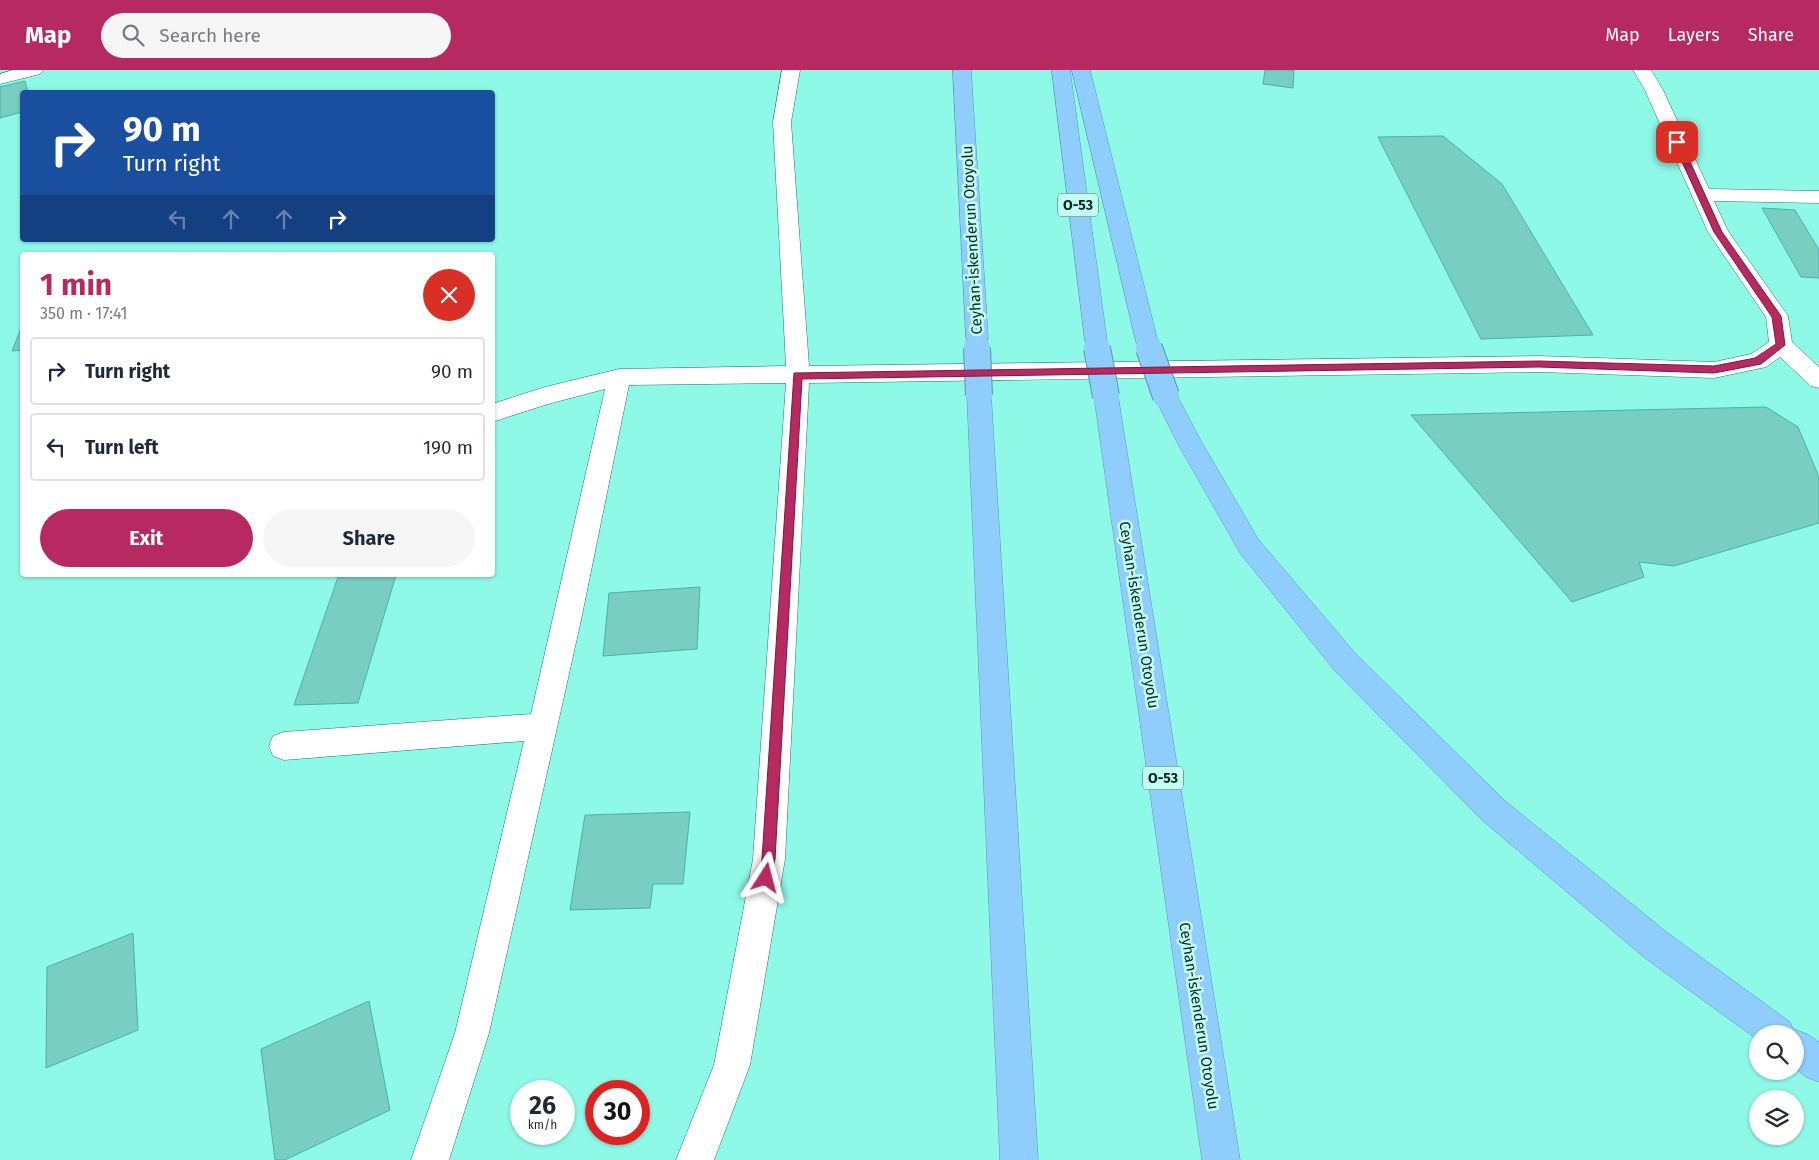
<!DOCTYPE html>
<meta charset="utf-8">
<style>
body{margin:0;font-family:"Fira Sans",sans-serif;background:#f6f6f7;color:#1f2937;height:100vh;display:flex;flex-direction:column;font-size:19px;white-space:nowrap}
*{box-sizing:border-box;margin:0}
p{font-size:16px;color:#747a83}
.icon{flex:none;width:28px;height:28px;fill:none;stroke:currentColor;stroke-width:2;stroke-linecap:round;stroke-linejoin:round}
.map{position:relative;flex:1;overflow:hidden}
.drawer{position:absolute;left:20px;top:182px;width:475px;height:325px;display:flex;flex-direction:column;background:#fff;border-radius:5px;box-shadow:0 1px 4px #0004}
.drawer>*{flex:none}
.hud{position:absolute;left:20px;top:20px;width:475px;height:152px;border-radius:5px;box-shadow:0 1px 4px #0004;background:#1a4fa0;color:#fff;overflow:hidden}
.buttons{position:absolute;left:1749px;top:955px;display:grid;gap:10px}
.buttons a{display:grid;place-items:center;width:55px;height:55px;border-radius:50%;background:#fff;box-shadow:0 1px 4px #0004;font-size:25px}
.speed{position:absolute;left:510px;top:1010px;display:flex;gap:10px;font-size:25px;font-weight:700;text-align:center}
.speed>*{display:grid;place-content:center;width:65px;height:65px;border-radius:50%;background:#fff;box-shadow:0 1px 4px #0004;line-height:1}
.speed small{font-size:12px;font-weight:400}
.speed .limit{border:8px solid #d22;background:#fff;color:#111}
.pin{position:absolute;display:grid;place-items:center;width:42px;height:42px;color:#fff;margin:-21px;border-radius:10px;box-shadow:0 2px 8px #0006}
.me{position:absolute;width:55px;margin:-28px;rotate:9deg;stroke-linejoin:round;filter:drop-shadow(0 0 4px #0008)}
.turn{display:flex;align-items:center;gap:18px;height:105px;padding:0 20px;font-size:22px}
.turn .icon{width:65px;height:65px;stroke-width:2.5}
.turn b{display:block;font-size:35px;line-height:42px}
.lanes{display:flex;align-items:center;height:48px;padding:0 20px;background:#0003;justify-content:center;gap:25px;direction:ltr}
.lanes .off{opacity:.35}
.round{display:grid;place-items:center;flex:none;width:52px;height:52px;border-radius:26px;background:#f6f6f7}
.headline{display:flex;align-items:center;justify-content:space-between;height:85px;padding:0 20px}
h1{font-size:30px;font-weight:700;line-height:38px;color:#b62a61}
.cta{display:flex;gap:10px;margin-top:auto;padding:10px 20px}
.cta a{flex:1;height:58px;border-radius:30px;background:#b62a61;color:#fff;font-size:20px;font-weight:700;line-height:58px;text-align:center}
.cta a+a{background:#f6f6f7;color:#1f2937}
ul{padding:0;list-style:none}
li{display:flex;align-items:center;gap:15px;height:68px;margin:0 10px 8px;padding:0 10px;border:2px solid #e0e1e3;border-radius:5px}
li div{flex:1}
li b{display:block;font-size:19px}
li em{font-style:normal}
header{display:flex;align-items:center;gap:30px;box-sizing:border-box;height:70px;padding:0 25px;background:#b62a61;color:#fff}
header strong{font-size:24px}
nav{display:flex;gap:28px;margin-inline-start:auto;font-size:18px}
.search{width:350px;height:45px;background:#f6f6f7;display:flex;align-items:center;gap:12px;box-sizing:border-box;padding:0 18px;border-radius:28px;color:#747a83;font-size:19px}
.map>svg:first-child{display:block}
.building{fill:#77cec1;stroke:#46b4a5}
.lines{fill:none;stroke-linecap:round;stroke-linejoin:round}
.minor-casing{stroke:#21776c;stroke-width:1}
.highway-casing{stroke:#5e93b0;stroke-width:1}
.minor{fill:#fff;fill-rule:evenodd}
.highway{fill:#8fcdfd;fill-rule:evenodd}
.highway-bridge-far1-casing{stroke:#5e93b0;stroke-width:21;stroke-linecap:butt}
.highway-bridge-casing{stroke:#5e93b0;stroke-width:28;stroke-linecap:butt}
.highway-bridge-far1{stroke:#8fcdfd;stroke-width:20}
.highway-bridge{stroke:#8fcdfd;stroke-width:26}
.route{fill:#b62a61;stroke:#761b3f}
.labels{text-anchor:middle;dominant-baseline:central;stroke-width:5;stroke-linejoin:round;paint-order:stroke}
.shield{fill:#c3fef3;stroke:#3d6761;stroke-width:1}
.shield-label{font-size:14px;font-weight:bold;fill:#032622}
.street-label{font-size:15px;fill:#032622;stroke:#c3fef3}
</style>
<header>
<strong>Map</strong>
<div class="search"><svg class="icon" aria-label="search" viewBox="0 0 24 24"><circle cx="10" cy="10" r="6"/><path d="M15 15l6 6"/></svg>Search here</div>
<nav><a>Map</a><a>Layers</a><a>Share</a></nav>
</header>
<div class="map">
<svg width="1819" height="1090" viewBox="0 0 1819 1090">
<rect width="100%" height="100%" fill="#8ff9e8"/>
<g class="building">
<polygon points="1265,0 1294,0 1293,18 1263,14"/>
<polygon points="25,11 28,22 22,22 22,42 0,48 0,17"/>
<polygon points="1443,66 1502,114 1593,265 1481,269 1378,67"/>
<polygon points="1762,138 1795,140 1819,180 1819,208 1801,207"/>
<polygon points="22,256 22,280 12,281"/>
<polygon points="1766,337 1798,357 1819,407 1819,453 1674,496 1639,492 1644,507 1572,532 1411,345"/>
<polygon points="396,505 358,633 294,635 338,507"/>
<polygon points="700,517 697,579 603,586 609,523"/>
<polygon points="690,742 683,814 653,814 650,838 570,840 585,745"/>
<polygon points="133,863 138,960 46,998 47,897"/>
<polygon points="369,931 390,1040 285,1090 275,1090 261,979"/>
</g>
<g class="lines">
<g class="minor-casing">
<g id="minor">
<polygon points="13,0 43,0 40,4 0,14 0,4"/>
<polygon points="782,0 800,0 791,52 809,296 1539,286 1714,292 1751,284 1769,272 1766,247 1708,162 1645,20 1633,0 1651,0 1663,20 1709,119 1819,121 1819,133 1714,131 1728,161 1788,246 1792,272 1819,297 1819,318 1811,316 1780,287 1766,297 1714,308 1539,302 809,313 785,789 750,995 714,1090 676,1090 714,995 753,789 786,313 629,315 581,550 489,963 449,1090 411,1090 455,963 524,671 284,690 273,686 269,676 273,666 284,662 531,644 605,319 548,334 492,352 492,334 545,317 619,299 786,296 773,52"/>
</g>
</g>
<g class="highway-casing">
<g id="highway">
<polygon points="953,0 971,0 988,268 985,274 977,276 969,274 966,268"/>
<polygon points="1052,0 1070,0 1107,271 1104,277 1096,279 1088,277 1085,271"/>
<polygon points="1072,0 1090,0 1158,272 1155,278 1147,280 1139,278 1136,272"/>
<polygon points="979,317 987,319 991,325 1038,1090 1000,1090 967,325 971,319"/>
<polygon points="1106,317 1114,320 1118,326 1240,1090 1202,1090 1094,326 1098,320"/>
<polygon points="1166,317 1174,320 1201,371 1258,469 1355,583 1504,730 1669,864 1790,952 1793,959 1807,964 1819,972 1819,1012 1806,1007 1795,998 1795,964 1758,964 1758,970 1645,888 1482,750 1335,601 1240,483 1178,374 1154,326 1158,320"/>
</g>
</g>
<use href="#minor" class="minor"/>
<use href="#highway" class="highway"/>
<g class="highway-bridge-far1-casing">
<g id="highway-bridge-far1">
<polyline points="977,268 977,280"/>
<polyline points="1096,271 1098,280"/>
<polyline points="1147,272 1150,280"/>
</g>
</g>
<g class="highway-bridge-casing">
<g id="highway-bridge">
<polyline points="977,278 979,325"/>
<polyline points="1097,278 1106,326"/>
<polyline points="1149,278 1166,326"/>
</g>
</g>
<use href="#highway-bridge-far1" class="highway-bridge-far1"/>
<use href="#highway-bridge" class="highway-bridge"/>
</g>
<polygon class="route" points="1677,70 1681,72 1722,162 1781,246 1785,275 1761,294 1714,303 1539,297 802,309 775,789 770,812 766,814 761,812 759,808 762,789 794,303 1539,291 1714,296 1755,288 1776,274 1772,247 1714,162 1673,72"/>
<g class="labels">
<g class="shield">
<rect x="1058" y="123.5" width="40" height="23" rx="4"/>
<rect x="1143" y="696.5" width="40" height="23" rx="4"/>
</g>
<g class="shield-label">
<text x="1078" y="135">O-53</text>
<text x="1163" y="708">O-53</text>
</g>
<g class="street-label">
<text transform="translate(972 170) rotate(-93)">Ceyhan-İskenderun Otoyolu</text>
<text transform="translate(1139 545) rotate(81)">Ceyhan-İskenderun Otoyolu</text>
<text transform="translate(1199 946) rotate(81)">Ceyhan-İskenderun Otoyolu</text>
</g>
</g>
</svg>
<div class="buttons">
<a><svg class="icon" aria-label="search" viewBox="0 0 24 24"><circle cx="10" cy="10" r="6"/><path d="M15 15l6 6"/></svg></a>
<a><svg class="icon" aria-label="layers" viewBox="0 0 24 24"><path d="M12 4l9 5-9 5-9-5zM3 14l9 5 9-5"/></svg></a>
</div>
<div class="speed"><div>26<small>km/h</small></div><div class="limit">30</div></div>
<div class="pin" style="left:1677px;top:72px;background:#d93025"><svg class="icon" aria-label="arrive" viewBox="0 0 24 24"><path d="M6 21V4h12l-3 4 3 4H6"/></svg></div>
<svg class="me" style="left:766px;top:808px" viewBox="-20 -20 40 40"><path d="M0-17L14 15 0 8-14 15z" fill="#b62a61" stroke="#fff" stroke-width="4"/></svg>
<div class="hud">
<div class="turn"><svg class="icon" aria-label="right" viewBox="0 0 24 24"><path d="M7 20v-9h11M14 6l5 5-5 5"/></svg><div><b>90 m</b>Turn right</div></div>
<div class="lanes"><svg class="icon off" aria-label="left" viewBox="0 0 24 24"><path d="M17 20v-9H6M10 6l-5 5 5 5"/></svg><svg class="icon off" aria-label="ahead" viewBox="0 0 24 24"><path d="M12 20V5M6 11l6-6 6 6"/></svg><svg class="icon off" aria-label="ahead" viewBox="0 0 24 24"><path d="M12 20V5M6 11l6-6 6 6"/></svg><svg class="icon" aria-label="right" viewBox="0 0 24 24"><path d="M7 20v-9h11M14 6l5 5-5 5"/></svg></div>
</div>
<section class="drawer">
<div class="headline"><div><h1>1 min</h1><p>350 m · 17:41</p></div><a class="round" style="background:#d93025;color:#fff"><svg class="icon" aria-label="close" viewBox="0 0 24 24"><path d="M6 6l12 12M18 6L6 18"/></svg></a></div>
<ul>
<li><svg class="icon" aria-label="right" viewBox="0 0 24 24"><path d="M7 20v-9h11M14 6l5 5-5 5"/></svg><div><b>Turn right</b></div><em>90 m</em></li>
<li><svg class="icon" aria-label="left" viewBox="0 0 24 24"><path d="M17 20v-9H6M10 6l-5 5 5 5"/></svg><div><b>Turn left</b></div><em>190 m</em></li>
</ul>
<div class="cta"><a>Exit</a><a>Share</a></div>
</section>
</div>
